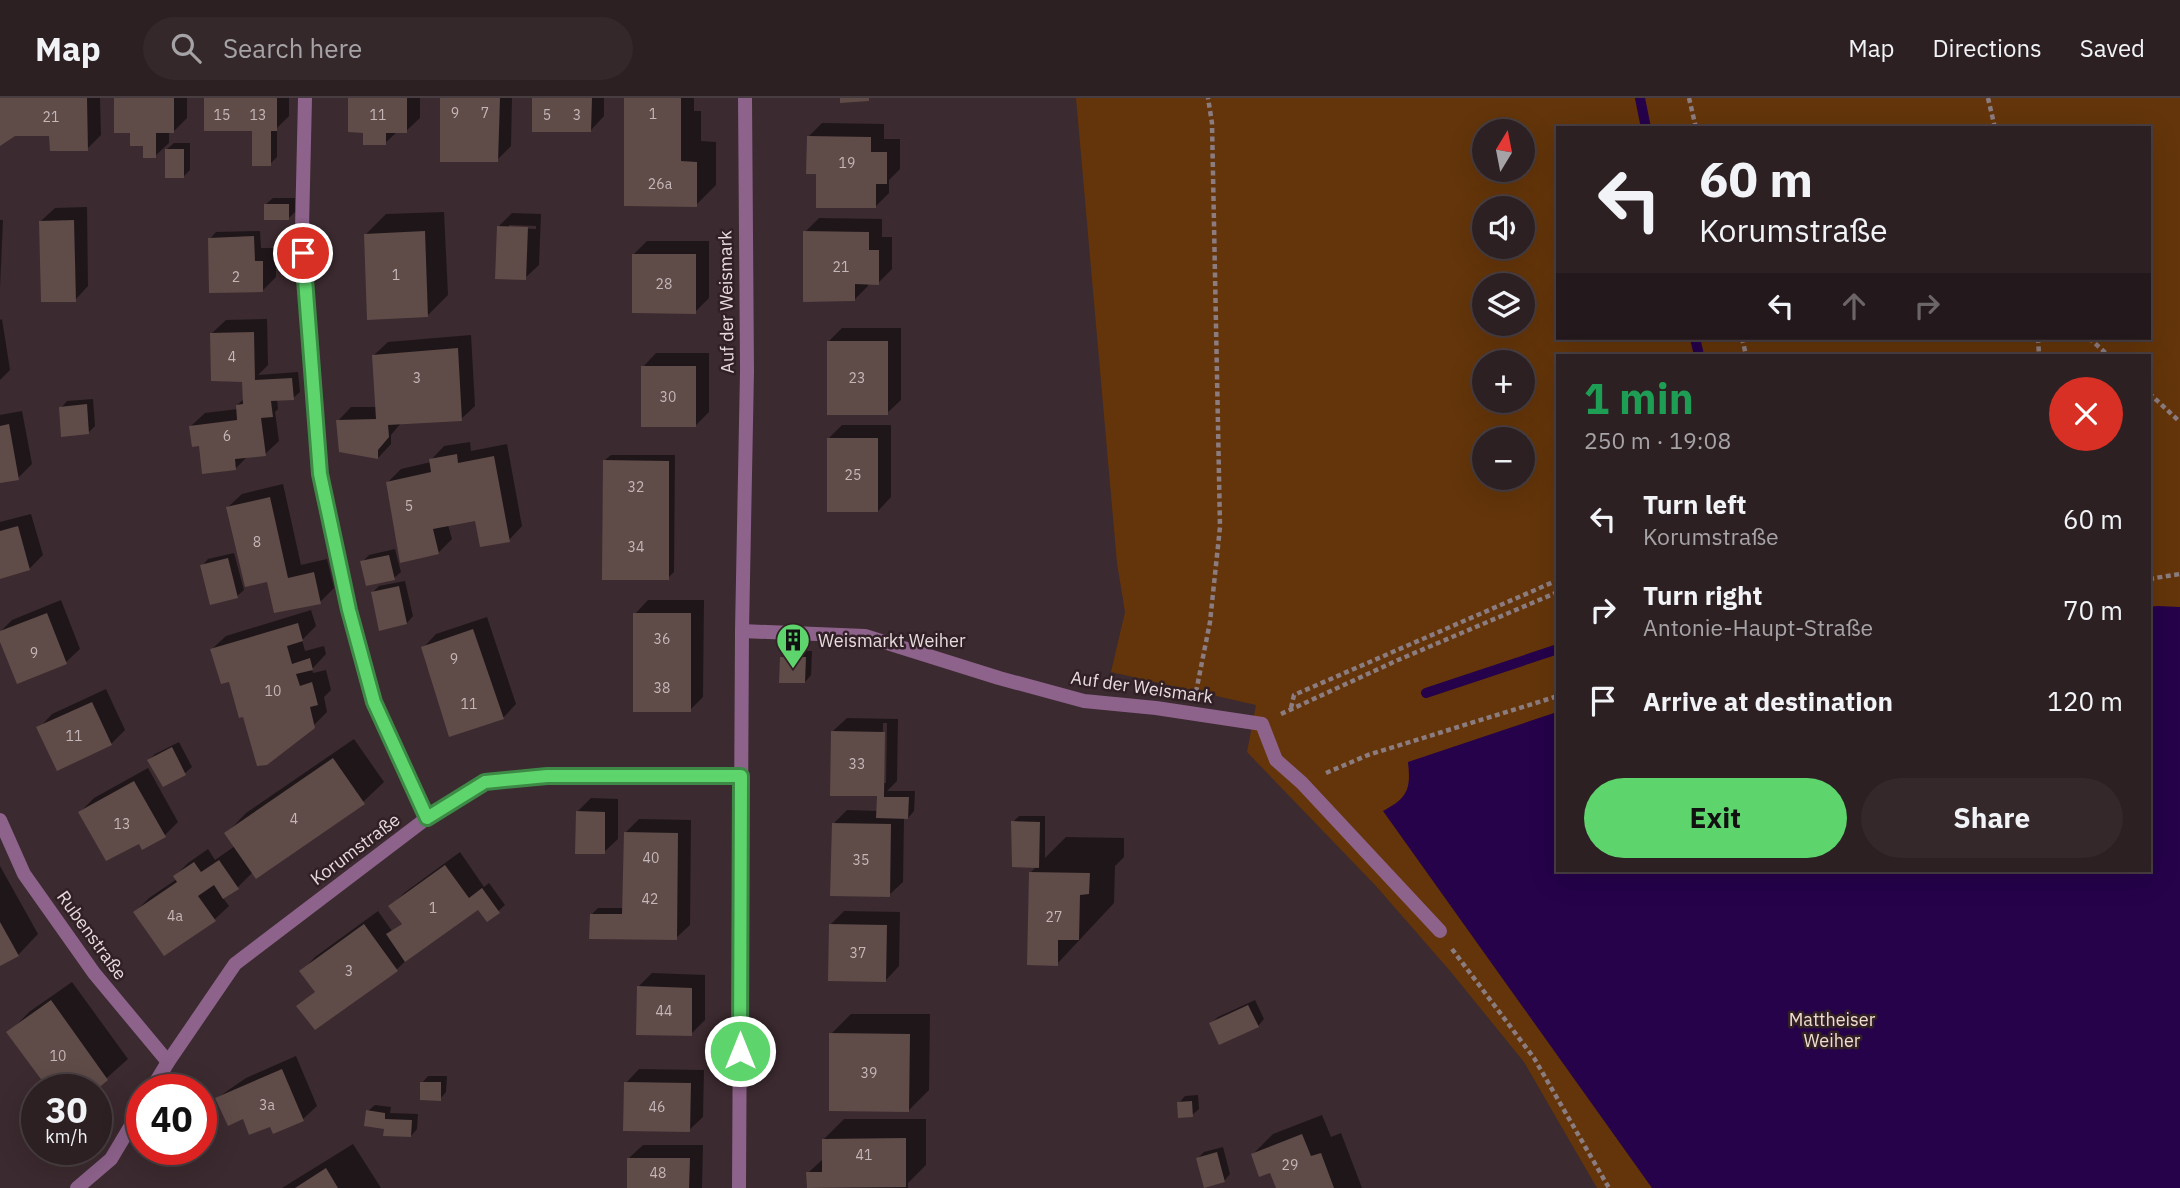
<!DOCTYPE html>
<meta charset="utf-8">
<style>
body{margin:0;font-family:"IBM Plex Sans",sans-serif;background:#34282b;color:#f1f3f6;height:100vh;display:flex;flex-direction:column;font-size:26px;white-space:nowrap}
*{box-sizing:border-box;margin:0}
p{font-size:23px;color:#a6a3a6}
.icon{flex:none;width:38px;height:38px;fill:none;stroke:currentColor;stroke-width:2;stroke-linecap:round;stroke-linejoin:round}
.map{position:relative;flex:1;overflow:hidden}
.sheet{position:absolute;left:1556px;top:256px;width:595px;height:518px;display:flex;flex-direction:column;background:#2c2023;border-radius:0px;box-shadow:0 7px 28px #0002,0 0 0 2px #483e41}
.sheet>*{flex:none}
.banner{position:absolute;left:1556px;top:28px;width:595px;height:214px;border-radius:0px;box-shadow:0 7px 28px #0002,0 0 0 2px #483e41;background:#2c2023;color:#f1f3f6;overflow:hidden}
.needle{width:46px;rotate:10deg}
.fabs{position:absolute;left:1472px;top:21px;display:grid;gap:14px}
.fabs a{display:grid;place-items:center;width:63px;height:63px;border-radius:50%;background:#2c2023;box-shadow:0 7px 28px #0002,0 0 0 2px #483e41;font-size:35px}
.speed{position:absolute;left:21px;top:976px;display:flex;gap:14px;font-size:35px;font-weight:700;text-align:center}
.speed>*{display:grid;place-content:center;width:91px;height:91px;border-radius:50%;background:#2c2023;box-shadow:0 7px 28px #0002,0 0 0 2px #483e41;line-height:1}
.speed small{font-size:18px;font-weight:400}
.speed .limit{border:10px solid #d22;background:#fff;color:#111}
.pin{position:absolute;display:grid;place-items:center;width:60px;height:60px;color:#fff;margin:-30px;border:4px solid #fff;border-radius:50%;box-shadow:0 2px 7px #0007}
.me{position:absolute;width:77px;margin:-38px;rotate:0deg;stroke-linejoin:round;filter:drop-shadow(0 0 5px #0008)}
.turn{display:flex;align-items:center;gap:24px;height:147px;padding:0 28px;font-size:32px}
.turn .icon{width:91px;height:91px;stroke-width:2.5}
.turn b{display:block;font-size:49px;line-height:60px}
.lanes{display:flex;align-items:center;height:66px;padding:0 28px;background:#0003;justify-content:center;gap:35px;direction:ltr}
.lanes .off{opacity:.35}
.round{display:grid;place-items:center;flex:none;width:74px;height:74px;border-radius:37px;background:#34282b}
.head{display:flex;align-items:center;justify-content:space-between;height:119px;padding:0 28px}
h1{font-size:42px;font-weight:700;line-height:52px;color:#1e9e55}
.action{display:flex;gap:14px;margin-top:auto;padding:14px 28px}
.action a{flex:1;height:80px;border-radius:42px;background:#5ed56c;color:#111;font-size:28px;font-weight:700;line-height:80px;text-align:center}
.action a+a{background:#34282b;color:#f1f3f6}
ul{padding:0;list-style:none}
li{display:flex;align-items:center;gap:21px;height:91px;padding:0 28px}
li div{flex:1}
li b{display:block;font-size:26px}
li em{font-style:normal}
header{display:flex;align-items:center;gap:42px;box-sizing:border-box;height:98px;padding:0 35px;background:#2c2023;border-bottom:2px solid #483e41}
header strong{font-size:33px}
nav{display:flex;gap:38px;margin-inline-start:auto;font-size:24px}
.search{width:490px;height:63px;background:#34282b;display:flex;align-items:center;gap:18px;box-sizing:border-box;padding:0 24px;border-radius:38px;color:#a6a3a6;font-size:26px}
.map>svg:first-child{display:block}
.green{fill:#64350a;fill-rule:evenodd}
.water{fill:#25024a}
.shadow{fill:#0007;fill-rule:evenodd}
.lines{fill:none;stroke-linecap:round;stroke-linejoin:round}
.stream{stroke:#25024a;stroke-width:10}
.building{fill:#5f4b48}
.path{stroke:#8b7c80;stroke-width:4.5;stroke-dasharray:5 3.5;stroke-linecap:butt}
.service{stroke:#8d628b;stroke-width:14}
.minor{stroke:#8d628b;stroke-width:14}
.tertiary{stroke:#8d628b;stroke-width:14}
.route-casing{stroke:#3d8a46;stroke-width:18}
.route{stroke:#5ed56c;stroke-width:12}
.labels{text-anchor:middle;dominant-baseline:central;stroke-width:5;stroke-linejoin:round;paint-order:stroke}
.number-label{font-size:14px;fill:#c5b7b8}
.street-label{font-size:18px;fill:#e7dbde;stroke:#312025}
.poi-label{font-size:18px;fill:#e7dbde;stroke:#312025;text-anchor:start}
.park-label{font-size:18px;fill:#f2ddcf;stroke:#312025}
</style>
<header>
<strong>Map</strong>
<div class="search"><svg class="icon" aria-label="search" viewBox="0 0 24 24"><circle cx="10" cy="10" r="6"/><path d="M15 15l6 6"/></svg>Search here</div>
<nav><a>Map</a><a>Directions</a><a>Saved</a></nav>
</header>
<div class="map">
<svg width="2180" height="1090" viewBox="0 0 2180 1090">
<rect width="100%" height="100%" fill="#3b2a2f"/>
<path class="green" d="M1076 0H2180V1090H1597L1524 964 1451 874 1376 788 1247 654 1256 607 1111 574 1125 514 1117 465ZM1558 30H2149V240H1558ZM1484 33H1522V72H1484ZM1484 110H1522V149H1484ZM1484 187H1522V226H1484ZM1558 257H2149V772H1558ZM1484 264H1522V303H1484ZM1484 341H1522V380H1484Z"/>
<path class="water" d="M2157 508 2180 509V1090H1652L1383 713C1408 700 1411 691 1408 664L1557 614 1558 772H2149V509Z"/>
<g class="shadow">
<polygon points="0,0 100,0 101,37 87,51 51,36 14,36 0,46"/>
<polygon points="116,0 187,0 187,20 173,34 169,33 169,45 155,58 132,33"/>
<polygon points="206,0 289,0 289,18 277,30 277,59 270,66 254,34"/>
<polygon points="350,0 420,0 420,20 406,33 398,33 385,45 365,33"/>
<polygon points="442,0 512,0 511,48 497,62"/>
<polygon points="533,0 604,0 604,18 591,32"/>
<polygon points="626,0 694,0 694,13 701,13 701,43 716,44 716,87 696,107"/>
<polygon points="822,25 884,26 884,41 900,41 900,71 889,82 889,95 875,109 818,74 808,39"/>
<polygon points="174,45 190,45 190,72 183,79 167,51"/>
<polygon points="273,100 295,100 295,114 288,121 266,106"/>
<polygon points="87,109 88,188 75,202 41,123 55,110"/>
<polygon points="444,114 448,197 427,218 366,136 386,116"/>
<path d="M512 115 541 116 539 167 525 180 498 129ZM509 127 536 128V131L509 130Z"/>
<polygon points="819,120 882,121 882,139 892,139 892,171 878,185 868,185 868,188 855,201 805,134"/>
<polygon points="0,122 3,122 0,190"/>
<polygon points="260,133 261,150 276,150 276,179 263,192 210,141 216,134"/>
<polygon points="647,143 709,143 709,200 695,214 633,157"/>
<polygon points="2,221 10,272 0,282 0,222"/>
<polygon points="267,221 268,267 258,277 298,274 300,294 293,300 277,301 278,311 275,314 279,343 265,356 248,358 236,370 201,346 191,328 205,315 238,311 237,307 245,300 244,284 212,235 226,222"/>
<polygon points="842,230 901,230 901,302 887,315 828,244"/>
<polygon points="471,237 475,308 461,321 401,325 391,337 391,346 378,360 338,323 351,309 377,309 374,257 388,244"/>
<polygon points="656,255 709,255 709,314 695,328 643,269"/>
<polygon points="93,301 95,328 88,335 61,310 67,303"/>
<polygon points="22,313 32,366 18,380 0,383 0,317"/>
<polygon points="842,327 891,327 891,399 878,413 829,340"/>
<polygon points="470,344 471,353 507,346 522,428 509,442 476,421 448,427 452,441 438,455 398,463 401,474 394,480 362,464 369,457 395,451 398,463 401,462 387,385 401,371 431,364 431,362 444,348"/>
<polygon points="611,357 675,357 674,474 668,480 604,363"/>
<polygon points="283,386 301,467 327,461 334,490 320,504 268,482 228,409 242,396"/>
<polygon points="31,416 43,457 29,471 0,479 0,424"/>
<polygon points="234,455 244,492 237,498 202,468 208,461"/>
<polygon points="405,483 413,518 407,525 372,495 379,488"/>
<polygon points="61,502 80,551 66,564 18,583 0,539 0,534 12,522"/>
<polygon points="648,502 704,502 703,599 690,612 635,516"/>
<polygon points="311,512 316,528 302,542 305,553 324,548 326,556 312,571 313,575 326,572 331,592 324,599 327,614 313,628 244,617 230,581 212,551 226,538"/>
<polygon points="487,519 516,606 503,620 423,550 436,536"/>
<polygon points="788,553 812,553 811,577 805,584 782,559"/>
<polygon points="106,591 125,632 111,646 39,630 52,616"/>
<path d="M847 620 898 621 897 683 887 693H915L914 713 908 720H904L903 784 889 797 833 726 847 712 878 713V699L833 633ZM883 625H887L886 685H882Z"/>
<polygon points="354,641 384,684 363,704 253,774 237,790 223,800 229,808 215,821 165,856 135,814 149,800 177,781 175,778 188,765 208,751 215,762 235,748 226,736 246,715"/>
<polygon points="179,644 192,669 185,675 164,686 149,662 155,656"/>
<polygon points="148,670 178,724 164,738 139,743 80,714 94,700"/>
<polygon points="591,700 618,701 618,741 604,754 577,714"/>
<polygon points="1019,718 1045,718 1045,760 1066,739 1124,740 1124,759 1115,768 1114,805 1057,866 1031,774 1037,768 1013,724"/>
<polygon points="639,721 691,722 690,827 676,840 592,816 598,810 624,810 625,735"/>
<polygon points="460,754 484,789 489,785 505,807 488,822 479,810 410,859 397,871 333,918 302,873 315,859 378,813 392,833 403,825 391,808 404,795"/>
<polygon points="0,768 38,836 18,857 0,866"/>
<polygon points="844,813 900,814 899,868 886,882 830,827"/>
<polygon points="652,875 705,877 705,922 691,936 638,889"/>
<polygon points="72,884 128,961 93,992 51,992 9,935 29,914"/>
<polygon points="1255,902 1264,921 1258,928 1211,925 1218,919"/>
<polygon points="851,916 930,916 929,992 909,1012 831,936"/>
<polygon points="296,958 317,1008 303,1021 271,1026 244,1019 217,1000 246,980"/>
<polygon points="639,971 704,972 703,1019 689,1032 626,985"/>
<polygon points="428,978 447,978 446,994 440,1001 422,985"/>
<polygon points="1198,997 1199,1011 1192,1017 1179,1005 1185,998"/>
<polygon points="375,1007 391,1009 390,1015 418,1016 417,1031 411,1038 385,1029 368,1013"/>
<polygon points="1322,1017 1331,1039 1341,1035 1362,1090 1278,1090 1271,1072 1253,1056 1273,1036"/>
<polygon points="844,1021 926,1021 926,1067 908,1085 908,1090 809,1090 808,1075 824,1060 824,1041"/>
<polygon points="353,1046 381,1090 282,1090"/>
<polygon points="643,1047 703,1047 702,1090 629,1090 629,1060"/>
<polygon points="1223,1049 1230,1076 1224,1083 1198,1060 1204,1054"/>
</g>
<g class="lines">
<g class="stream">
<polyline points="1640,0 1646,30"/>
<polyline points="1695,240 1699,257"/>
<polyline points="1426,595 1558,551"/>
</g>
</g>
<g class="building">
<polygon points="0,0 87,0 88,53 50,53 49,38 15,38 0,48"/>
<polygon points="114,0 174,0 174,35 156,35 156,60 143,60 143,48 130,48 130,35 114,35"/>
<polygon points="204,0 277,0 277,33 271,33 271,68 252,68 252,33 204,33"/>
<polygon points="348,0 407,0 407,35 386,35 386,47 363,47 363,35 348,34"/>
<polygon points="440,0 500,0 498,64 440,64"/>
<polygon points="532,0 592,0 591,34 532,34"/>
<polygon points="624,0 681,0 681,63 697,64 697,109 624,108"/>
<polygon points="840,0 869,0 869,3 840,5"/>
<polygon points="807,38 871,39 871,54 887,54 887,86 876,86 876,110 816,110 816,76 806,76"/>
<rect x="165" y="51" width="19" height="29"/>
<rect x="264" y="106" width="25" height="16"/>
<polygon points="74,122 76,204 41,204 39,123"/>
<polygon points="497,128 528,129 526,182 495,181"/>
<polygon points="425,133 428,219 367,222 364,136"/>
<polygon points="803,133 869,134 869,152 879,152 879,187 855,186 855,203 803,204"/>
<polygon points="254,138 255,163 263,163 263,194 209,195 208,140"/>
<polygon points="632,156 696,156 696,216 632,215"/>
<polygon points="254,234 255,282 292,280 294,302 271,303 273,319 261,320 266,358 235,361 236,372 202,376 199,348 192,349 189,328 237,322 236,307 243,306 242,284 211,283 210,235"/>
<rect x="827" y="243" width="61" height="74"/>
<polygon points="458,250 462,323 388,327 389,339 378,352 378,361 339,354 336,322 376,321 372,257"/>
<rect x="641" y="268" width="55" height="61"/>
<polygon points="87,306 89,336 61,339 59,309"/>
<polygon points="9,326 19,382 0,385 0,328"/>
<rect x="827" y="340" width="51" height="74"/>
<polygon points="457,356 458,365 494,358 510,444 480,449 475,423 433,431 439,456 400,465 386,384 431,374 429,361"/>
<polygon points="603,362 669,363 669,482 602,482"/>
<polygon points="270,399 288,480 314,474 321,506 274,515 267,484 245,489 226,409"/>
<polygon points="18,428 30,472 0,481 0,433"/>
<polygon points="389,457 395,482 366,488 360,463"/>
<polygon points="228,460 238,500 210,507 200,467"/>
<polygon points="399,488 407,526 379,533 371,494"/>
<polygon points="47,515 67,566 17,586 0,544 0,533"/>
<rect x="633" y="515" width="58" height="99"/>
<polygon points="298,525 303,543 287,548 292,566 310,560 313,572 296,576 300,588 312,584 318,607 310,609 315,630 267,667 257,668 243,619 239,620 229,584 221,586 210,551"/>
<polygon points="473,531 504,621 449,639 421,549"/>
<polygon points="780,559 806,559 805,585 779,585"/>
<polygon points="92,604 112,647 57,673 36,629"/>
<polygon points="831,633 885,634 884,699 909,699 908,721 876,720 877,698 830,698"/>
<polygon points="172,649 186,677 163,689 147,662"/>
<polygon points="333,660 365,706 256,781 224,735"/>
<polygon points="134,683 166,739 142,752 139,746 106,763 78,714"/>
<polygon points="576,713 605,714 605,756 575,756"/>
<polygon points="1011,723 1040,724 1039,770 1012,769"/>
<polygon points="832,725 891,726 890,799 830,798"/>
<polygon points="624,734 678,735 677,842 589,841 590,816 622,816"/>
<polygon points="219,762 239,791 223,801 214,787 198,798 216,823 164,858 133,814 177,784 173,778 194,764 201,774"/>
<polygon points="445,767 469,800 482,790 500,815 487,824 478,812 405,864 386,836 402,826 388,808"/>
<polygon points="1029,774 1090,775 1089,796 1080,797 1079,842 1058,842 1058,868 1027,867"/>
<polygon points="0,824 19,858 0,868"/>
<polygon points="364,826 398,873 315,932 296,908 315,894 299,873"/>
<polygon points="829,826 887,827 886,884 828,883"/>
<polygon points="637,888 692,890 692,938 636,937"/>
<polygon points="51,902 108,982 96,992 49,992 6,934"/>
<polygon points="1248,907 1259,929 1219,947 1209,925"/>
<polygon points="829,935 910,936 909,1014 829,1013"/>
<polygon points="282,971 304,1023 273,1036 270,1029 249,1037 243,1021 228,1028 215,1000"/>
<polygon points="420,984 441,984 441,1003 420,1002"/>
<polygon points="624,984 691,985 690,1034 623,1033"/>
<polygon points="1192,1003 1193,1019 1178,1020 1177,1004"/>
<polygon points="366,1012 385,1015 385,1021 412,1022 411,1039 383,1038 384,1031 364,1028"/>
<polygon points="1302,1036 1311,1058 1321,1055 1334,1090 1276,1090 1270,1075 1259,1079 1251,1056"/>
<polygon points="906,1040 906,1089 807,1090 806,1074 822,1074 822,1041"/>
<polygon points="1217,1054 1225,1084 1204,1090 1196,1060"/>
<polygon points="627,1060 690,1060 689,1090 627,1090"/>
<polygon points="326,1070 338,1090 295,1090"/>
</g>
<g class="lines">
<g class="path">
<polyline points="1689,0 1696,30"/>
<polyline points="1988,0 1995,30"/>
<polyline points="1742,240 1746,257"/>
<polyline points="2038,240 2039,257"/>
<polyline points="2089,240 2108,257"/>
<polyline points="2149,295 2180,324"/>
<polyline points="2149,481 2180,476"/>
<polyline points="1196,594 1210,524 1220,429 1212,25 1208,0"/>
<polyline points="1291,610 1294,597 1558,482"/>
<polyline points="1281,616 1398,562 1558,494"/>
<polyline points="1326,675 1368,657 1558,598"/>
<polyline points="1452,851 1534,960 1609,1090"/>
</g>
<polyline class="service" points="742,533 865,538 999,580 1084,603 1156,610 1262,626 1276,662 1302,685 1440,833"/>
<g class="minor">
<polyline points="305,0 302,130 320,376 350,512 374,604 427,720"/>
<polyline points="0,722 24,776 94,875 168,964"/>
<polyline points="151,992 168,964 235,866 427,720 485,684 547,678 741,678"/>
<polyline points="77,1090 111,1061 142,1009"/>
</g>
<polyline class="tertiary" points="739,1090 742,533 747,273 745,0"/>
</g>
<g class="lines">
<g class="route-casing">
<polyline id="route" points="303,155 320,376 349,512 374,604 427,720 485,684 547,678 741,678 740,953"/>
</g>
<use href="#route" class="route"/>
</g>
<defs>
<g id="building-pin" transform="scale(1.75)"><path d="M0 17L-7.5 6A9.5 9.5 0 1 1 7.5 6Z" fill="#5ed56c" stroke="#312025"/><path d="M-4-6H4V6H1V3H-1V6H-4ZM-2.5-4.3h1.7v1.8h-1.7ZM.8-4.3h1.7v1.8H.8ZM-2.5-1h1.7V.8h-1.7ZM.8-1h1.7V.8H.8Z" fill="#111"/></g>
</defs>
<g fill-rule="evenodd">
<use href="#building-pin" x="793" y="542"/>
</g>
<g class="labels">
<g class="number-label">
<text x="455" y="15">9</text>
<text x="485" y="15">7</text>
<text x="653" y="16">1</text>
<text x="222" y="17">15</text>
<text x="258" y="17">13</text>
<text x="378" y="17">11</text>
<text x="547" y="17">5</text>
<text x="577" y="17">3</text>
<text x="51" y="19">21</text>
<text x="847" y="65">19</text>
<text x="660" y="86">26a</text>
<text x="841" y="169">21</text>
<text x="396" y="177">1</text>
<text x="236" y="179">2</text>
<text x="664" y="186">28</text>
<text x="232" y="259">4</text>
<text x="417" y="280">3</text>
<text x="857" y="280">23</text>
<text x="668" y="299">30</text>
<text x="227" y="338">6</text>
<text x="853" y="377">25</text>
<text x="636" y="389">32</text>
<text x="409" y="408">5</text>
<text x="257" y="444">8</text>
<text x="636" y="449">34</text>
<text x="662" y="541">36</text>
<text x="34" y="555">9</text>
<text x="454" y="561">9</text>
<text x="662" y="590">38</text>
<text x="273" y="593">10</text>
<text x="469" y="606">11</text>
<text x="74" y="638">11</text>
<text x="857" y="666">33</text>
<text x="294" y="721">4</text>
<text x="122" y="726">13</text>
<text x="651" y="760">40</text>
<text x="861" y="762">35</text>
<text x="650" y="801">42</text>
<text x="433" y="810">1</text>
<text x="175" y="818">4a</text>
<text x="1054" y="819">27</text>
<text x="858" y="855">37</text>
<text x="349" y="873">3</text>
<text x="664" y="913">44</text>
<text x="58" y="958">10</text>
<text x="869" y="975">39</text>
<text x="267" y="1007">3a</text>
<text x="657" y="1009">46</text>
<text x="864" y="1057">41</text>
<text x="1290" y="1067">29</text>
<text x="658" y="1075">48</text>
</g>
<g class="street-label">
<text transform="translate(726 204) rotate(-91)">Auf der Weismark</text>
<text transform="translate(1142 589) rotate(8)">Auf der Weismark</text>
<text transform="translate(355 751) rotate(-37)">Korumstraße</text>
<text transform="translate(92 837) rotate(54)">Rubenstraße</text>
</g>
<g class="poi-label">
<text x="818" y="542">Weismarkt Weiher</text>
</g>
<g class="park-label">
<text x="1832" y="921">Mattheiser<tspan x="1832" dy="21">Weiher</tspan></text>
</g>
</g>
</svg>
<div class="fabs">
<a><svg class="needle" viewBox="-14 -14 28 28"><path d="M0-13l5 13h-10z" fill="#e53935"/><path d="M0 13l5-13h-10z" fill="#a6a3a6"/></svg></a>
<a><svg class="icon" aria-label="sound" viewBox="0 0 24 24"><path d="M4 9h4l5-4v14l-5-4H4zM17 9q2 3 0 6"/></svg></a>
<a><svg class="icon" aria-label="layers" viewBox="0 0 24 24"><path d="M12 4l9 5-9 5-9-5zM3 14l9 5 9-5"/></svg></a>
<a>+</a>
<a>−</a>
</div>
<div class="speed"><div>30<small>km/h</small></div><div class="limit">40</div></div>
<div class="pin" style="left:303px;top:155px;background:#d93025"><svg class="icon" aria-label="arrive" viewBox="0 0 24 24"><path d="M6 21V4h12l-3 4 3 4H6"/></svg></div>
<svg class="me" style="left:740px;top:953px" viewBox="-20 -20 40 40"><circle r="17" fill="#5ed56c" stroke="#fff" stroke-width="3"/><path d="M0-11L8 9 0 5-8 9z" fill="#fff"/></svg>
<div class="banner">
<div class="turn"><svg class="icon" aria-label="left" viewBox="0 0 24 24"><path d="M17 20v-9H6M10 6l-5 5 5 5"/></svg><div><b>60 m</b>Korumstraße</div></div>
<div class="lanes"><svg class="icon" aria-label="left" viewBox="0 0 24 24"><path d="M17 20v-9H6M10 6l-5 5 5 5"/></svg><svg class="icon off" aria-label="ahead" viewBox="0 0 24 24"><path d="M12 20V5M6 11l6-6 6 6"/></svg><svg class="icon off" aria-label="right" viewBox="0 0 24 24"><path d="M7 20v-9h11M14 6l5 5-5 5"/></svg></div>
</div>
<section class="sheet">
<div class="head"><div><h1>1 min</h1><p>250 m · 19:08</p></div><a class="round" style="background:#d93025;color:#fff"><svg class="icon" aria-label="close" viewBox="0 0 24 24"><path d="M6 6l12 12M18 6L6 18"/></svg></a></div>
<ul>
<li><svg class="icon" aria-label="left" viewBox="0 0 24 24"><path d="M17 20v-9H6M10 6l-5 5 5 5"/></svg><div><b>Turn left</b><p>Korumstraße</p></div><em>60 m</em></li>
<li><svg class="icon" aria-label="right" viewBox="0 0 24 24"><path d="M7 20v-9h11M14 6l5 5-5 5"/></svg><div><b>Turn right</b><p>Antonie-Haupt-Straße</p></div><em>70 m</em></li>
<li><svg class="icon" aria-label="arrive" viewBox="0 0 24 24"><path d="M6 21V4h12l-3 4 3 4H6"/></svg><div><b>Arrive at destination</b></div><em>120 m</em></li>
</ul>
<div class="action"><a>Exit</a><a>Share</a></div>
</section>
</div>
